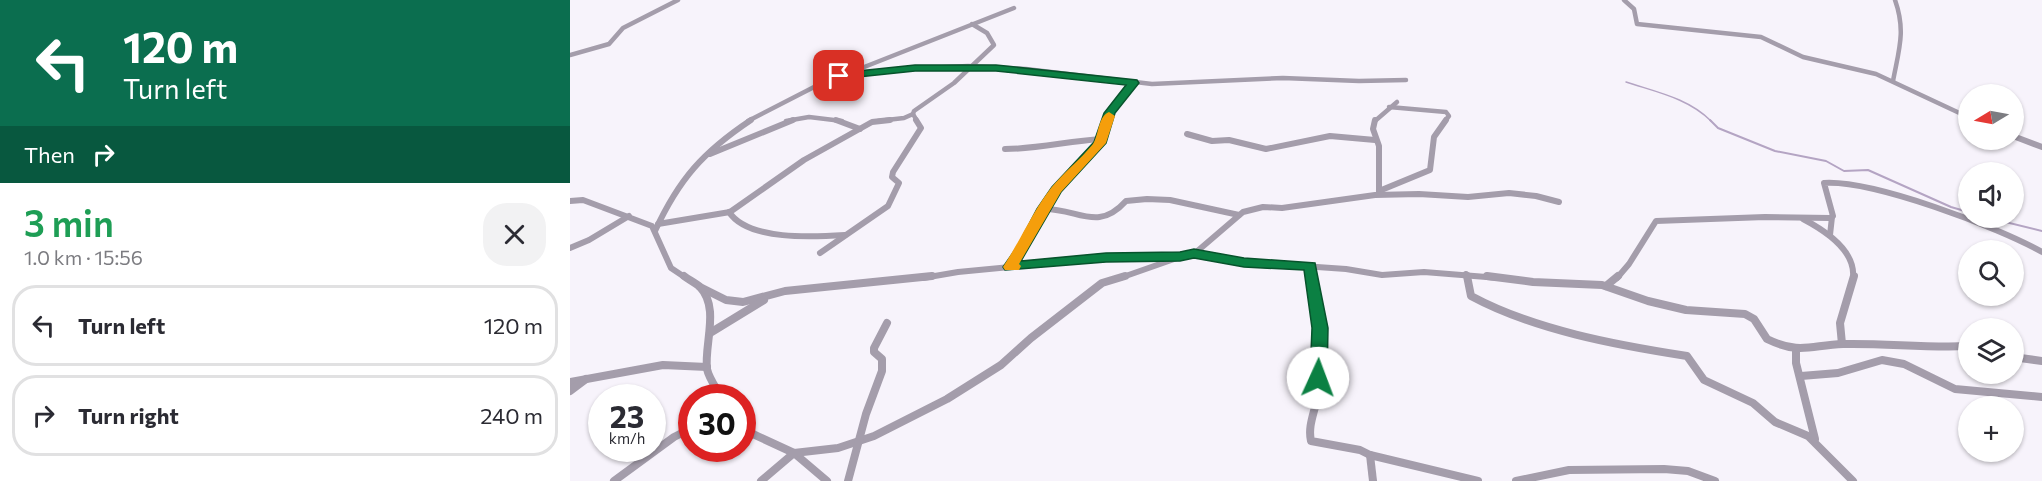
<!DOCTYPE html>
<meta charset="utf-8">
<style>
body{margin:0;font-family:Commissioner,sans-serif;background:#f2f2f3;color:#2b2b33;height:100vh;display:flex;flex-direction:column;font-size:22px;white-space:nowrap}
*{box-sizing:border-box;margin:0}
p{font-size:20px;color:#7c7c81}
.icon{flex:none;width:33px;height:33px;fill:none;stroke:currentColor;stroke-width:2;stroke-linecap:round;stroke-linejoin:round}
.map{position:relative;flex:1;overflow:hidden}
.side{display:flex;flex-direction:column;background:#fff;width:570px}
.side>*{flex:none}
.banner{background:#0b6e4f;color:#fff;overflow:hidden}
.needle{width:39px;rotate:260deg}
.fabs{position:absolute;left:1388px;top:84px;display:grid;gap:12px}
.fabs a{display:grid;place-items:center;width:66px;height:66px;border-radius:50%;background:#fff;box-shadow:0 2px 4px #0004;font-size:30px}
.speed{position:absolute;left:18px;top:384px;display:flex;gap:12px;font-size:30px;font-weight:700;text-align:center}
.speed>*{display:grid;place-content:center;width:78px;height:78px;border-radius:50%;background:#fff;box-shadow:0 2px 4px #0004;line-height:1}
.speed small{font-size:15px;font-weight:400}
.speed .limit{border:9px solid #d22;background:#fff;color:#111}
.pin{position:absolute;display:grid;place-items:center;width:51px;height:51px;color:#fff;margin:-26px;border-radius:12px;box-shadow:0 3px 9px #0006}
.me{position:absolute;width:66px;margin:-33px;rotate:2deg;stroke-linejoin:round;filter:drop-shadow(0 0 4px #0008)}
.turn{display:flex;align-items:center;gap:21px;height:126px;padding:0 24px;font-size:27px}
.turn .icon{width:78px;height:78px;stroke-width:2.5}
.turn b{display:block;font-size:42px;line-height:51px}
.then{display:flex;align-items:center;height:57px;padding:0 24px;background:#0003;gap:12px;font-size:22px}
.round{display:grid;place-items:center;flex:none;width:63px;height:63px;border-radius:24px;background:#f2f2f3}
.head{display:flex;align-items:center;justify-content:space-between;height:102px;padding:0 24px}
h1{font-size:36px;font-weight:600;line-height:45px;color:#1e9e55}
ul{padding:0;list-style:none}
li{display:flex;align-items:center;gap:18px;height:81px;margin:0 12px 9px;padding:0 12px;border:3px solid #e1e1e2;border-radius:24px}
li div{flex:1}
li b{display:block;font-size:22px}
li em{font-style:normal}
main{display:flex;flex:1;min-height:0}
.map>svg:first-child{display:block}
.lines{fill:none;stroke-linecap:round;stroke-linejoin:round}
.stream-far1{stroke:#b4a4c3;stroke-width:1.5}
.stream{stroke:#b4a4c3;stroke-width:2}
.street-far2{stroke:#a49dab;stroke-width:4.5}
.street-far1{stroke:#a49dab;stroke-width:6}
.street{stroke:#a49dab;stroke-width:8}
.route{fill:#0b8043;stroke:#07532c;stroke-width:1.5}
.slow{fill:#f59e0b}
</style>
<main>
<section class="side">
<div class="banner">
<div class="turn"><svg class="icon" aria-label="left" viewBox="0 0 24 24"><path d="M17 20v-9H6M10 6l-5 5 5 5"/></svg><div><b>120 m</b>Turn left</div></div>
<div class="then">Then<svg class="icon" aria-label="right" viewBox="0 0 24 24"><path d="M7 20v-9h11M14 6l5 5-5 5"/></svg></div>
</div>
<div class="head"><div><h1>3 min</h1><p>1.0 km · 15:56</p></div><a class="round"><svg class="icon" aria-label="close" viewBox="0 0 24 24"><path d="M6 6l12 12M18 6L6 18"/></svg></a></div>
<ul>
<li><svg class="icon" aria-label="left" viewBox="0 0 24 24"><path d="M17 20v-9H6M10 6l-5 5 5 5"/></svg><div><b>Turn left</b></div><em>120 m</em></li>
<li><svg class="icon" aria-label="right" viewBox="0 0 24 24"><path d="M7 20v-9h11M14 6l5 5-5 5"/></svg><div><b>Turn right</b></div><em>240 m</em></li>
</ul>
</section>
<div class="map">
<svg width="1472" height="481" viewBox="0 0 1472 481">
<rect width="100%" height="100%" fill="#f7f3fb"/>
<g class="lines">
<path class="stream-far1" d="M1056 82C1086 92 1118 98 1141 121"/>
<g class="stream">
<polyline points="1140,120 1148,128 1205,151 1256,161 1274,171 1298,170 1381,207 1398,212"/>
<polyline points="1419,218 1472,231"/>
</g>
<g class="street-far2">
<polyline points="1054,0 1064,9 1067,24 1191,37 1233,57 1306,74 1398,117"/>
<polyline points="0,55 39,44 53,28 108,0"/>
<polyline points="269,76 333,69 398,66 456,69 582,84 713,78 789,81 836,80"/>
<path d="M1323 81C1329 49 1336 31 1325 0"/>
<polyline points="819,107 876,112 879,116 875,121"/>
<polyline points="178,121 246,86 444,8"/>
<polyline points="216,121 239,117 272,121"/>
<polyline points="308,121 334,118 343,114"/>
<polyline points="347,121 343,114 344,111 384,83 424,45 417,33 402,24"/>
<polyline points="537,121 540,113 563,83"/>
<polyline points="805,121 827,102"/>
</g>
<g class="street-far1">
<polyline points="266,120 290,129"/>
<polyline points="805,120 803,129 809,146 809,193"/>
<polyline points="617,134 642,141 659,140 696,149 760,136 805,140"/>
<polyline points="1443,136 1472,147"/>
<path d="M435 149C468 149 498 141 531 139"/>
<polyline points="140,154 223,120"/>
<polyline points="809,191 860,170 864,137 876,120"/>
<polyline points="0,201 13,200 82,226 101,268 116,278"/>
<path d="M473 209C508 208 527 233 556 201L577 199 600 200 669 215"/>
<path d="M159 212C178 241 244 237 275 235"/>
<path d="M1233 219C1254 230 1286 250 1283 278"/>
<polyline points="88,224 160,212 234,160 302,122 320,120"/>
<path d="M85 231C109 179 133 152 181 120"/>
<polyline points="1260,235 1262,217"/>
<polyline points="0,248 19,240 59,216"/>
<polyline points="250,253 318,206 329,183 322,177 323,172 351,128 346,120"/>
<polyline points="624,254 673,212 693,207 712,208 805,195 849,194 898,197 939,193 966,196 989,202"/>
<polyline points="740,266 742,278"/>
<polyline points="440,267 454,248 473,209 486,190 530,143 538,120"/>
<polyline points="896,274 897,278"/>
<polyline points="353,278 388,272 536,258 624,254 674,262 776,269 812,275 854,272 929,278"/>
<polyline points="550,278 607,258"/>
<path d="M1047 278 1059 264 1086 221 1195 217 1260 218 1263 216 1254 183C1303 180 1428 227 1472 252"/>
</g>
<g class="street">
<path d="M114 276C119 280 126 283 130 287 150 308 134 344 137 369 139 379 147 389 152 398"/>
<path d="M742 276C748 317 751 350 748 391 747 408 737 424 741 441L790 450 800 455 908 481"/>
<path d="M897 276 901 296C964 330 1046 345 1117 356L1134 380 1183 403 1205 422 1238 436 1283 481"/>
<path d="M917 276 963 282 1032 285 1078 301 1116 310 1175 314 1184 319 1197 339C1230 355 1241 345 1273 344 1315 343 1356 348 1398 346"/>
<polyline points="1036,286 1048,276"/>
<polyline points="130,287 156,300 173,302 215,291 362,276"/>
<polyline points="140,333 194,300"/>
<polyline points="1272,344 1270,323 1284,276"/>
<polyline points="1226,348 1226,363 1245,439"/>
<polyline points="1443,357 1472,361"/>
<polyline points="1231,376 1268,373 1312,360 1334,364 1385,389 1472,397"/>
<polyline points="0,382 93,365 137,367"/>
<polyline points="0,391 16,379"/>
<polyline points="172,429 224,453 257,481"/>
<polyline points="800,455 803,481"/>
<polyline points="44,481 104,437 122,428"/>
<polyline points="191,481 224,453 268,448 304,436 377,399 431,365 461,338 532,283 555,276"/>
<polyline points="278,481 296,414 312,371 312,359 304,352 304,348 317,323"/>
<polyline points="946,481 999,470 1094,469 1118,471 1145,481"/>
</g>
</g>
<polygon class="route" points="345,65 426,65 567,80 569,83 545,113 536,143 491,192 451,261 536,253 610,252 624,249 674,258 745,263 758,328 757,378 754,383 748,385 742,383 740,378 742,328 734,270 674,267 624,258 610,261 536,262 435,270 433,267 447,247 467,209 482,187 524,142 534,113 556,85 426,71 345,71 269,79 264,76 269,73"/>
<path class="slow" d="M539 112 545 116 536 143 491 192 449 264 451 266 449 270H435L433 267C450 241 463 211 481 188 494 172 510 160 523 144 529 135 528 116 539 112Z"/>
</svg>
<div class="fabs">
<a><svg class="needle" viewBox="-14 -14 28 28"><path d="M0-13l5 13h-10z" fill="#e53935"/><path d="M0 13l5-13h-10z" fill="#7c7c81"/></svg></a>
<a><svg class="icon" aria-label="sound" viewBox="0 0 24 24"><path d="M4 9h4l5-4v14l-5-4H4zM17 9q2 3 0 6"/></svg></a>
<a><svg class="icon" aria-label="search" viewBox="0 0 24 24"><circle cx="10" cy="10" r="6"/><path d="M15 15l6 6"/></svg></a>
<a><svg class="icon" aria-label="layers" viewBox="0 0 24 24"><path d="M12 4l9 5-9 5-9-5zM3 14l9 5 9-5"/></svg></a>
<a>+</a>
</div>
<div class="speed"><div>23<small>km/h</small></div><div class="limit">30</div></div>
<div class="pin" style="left:269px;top:76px;background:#d93025"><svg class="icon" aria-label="arrive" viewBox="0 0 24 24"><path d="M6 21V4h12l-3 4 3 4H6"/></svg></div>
<svg class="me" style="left:748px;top:378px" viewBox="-20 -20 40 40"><circle r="19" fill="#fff"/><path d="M0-13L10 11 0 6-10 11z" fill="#0b8043"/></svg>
</div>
</main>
